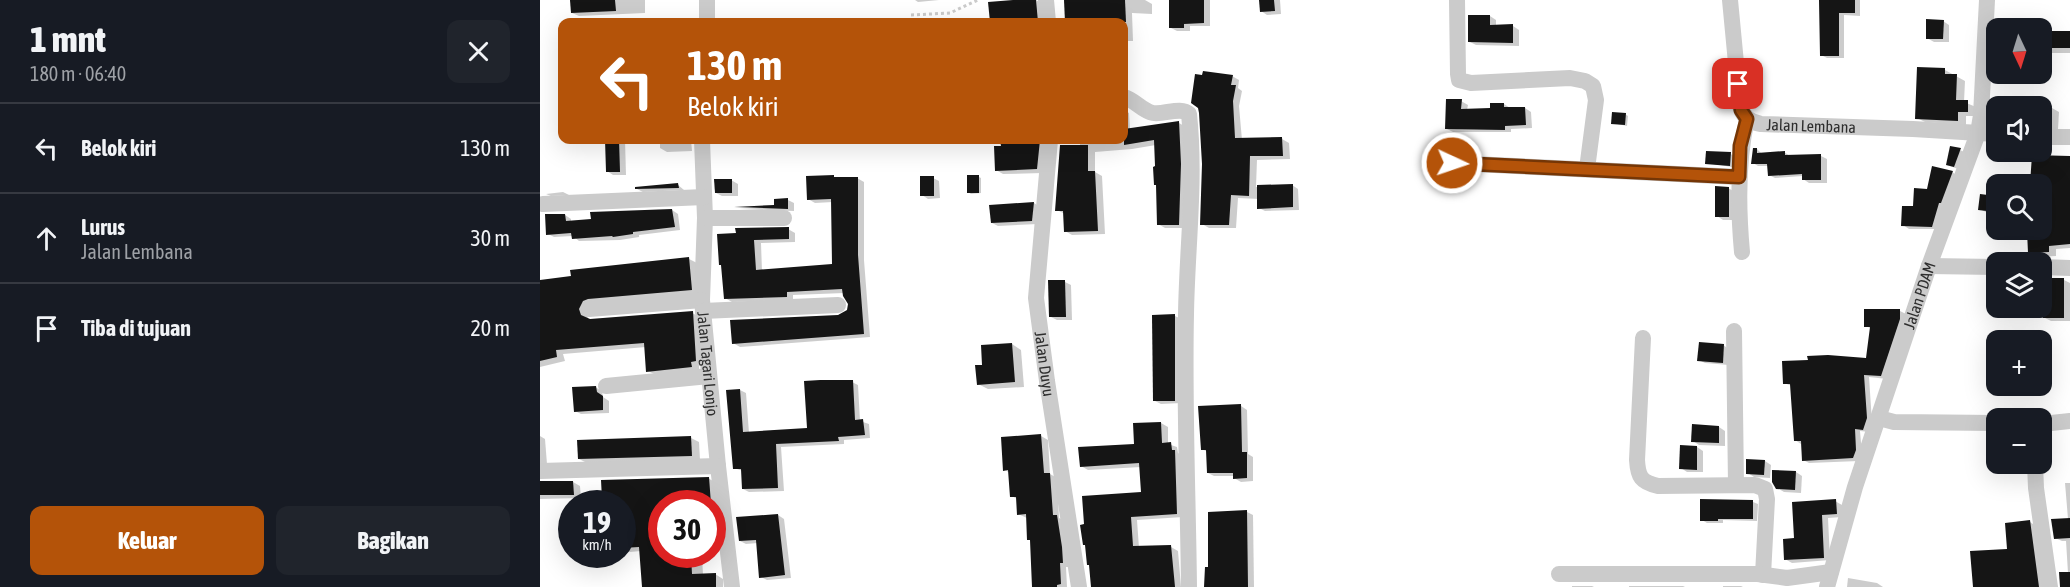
<!DOCTYPE html>
<html lang="id">
<meta charset="utf-8">
<style>
body{margin:0;font-family:"Asap Condensed",sans-serif;background:#20242c;color:#f1f3f6;height:100vh;display:flex;flex-direction:column;font-size:22px;white-space:nowrap}
*{box-sizing:border-box;margin:0}
p{font-size:20px;color:#9ea1a6}
.icon{flex:none;width:33px;height:33px;fill:none;stroke:currentColor;stroke-width:2;stroke-linecap:round;stroke-linejoin:round}
.map{position:relative;flex:1;overflow:hidden}
.panel{display:flex;flex-direction:column;background:#171b24;width:540px}
.panel>*{flex:none}
.banner{position:absolute;left:18px;top:18px;width:570px;height:126px;border-radius:12px;box-shadow:0 6px 24px #0002;background:#b45309;color:#fff;overflow:hidden}
.needle{width:39px;rotate:176deg}
.fabs{position:absolute;left:1446px;top:18px;display:grid;gap:12px}
.fabs a{display:grid;place-items:center;width:66px;height:66px;border-radius:12px;background:#171b24;box-shadow:0 6px 24px #0002;font-size:30px}
.speed{position:absolute;left:18px;top:490px;display:flex;gap:12px;font-size:30px;font-weight:700;text-align:center}
.speed>*{display:grid;place-content:center;width:78px;height:78px;border-radius:50%;background:#171b24;box-shadow:0 6px 24px #0002;line-height:1}
.speed small{font-size:15px;font-weight:400}
.speed .limit{border:9px solid #d22;background:#fff;color:#111}
.pin{position:absolute;display:grid;place-items:center;width:51px;height:51px;color:#fff;margin:-26px;border-radius:12px;box-shadow:0 3px 9px #0006}
.me{position:absolute;width:66px;margin:-33px;rotate:93deg;stroke-linejoin:round;filter:drop-shadow(0 0 4px #0008)}
.turn{display:flex;align-items:center;gap:21px;height:126px;padding:0 30px;font-size:27px}
.turn .icon{width:78px;height:78px;stroke-width:2.5}
.turn b{display:block;font-size:42px;line-height:51px}
.round{display:grid;place-items:center;flex:none;width:63px;height:63px;border-radius:12px;background:#20242c}
.head{display:flex;align-items:center;justify-content:space-between;height:102px;padding:0 30px}
h1{font-size:36px;font-weight:800;line-height:45px}
.action{display:flex;gap:12px;margin-top:auto;padding:12px 30px}
.action a{flex:1;height:69px;border-radius:12px;background:#b45309;color:#fff;font-size:24px;font-weight:800;line-height:69px;text-align:center}
.action a+a{background:#20242c;color:#f1f3f6}
ul{padding:0;list-style:none}
li{display:flex;align-items:center;gap:18px;height:90px;padding:0 30px;border-top:2px solid #363941}
li div{flex:1}
li b{display:block;font-size:22px}
li em{font-style:normal}
main{display:flex;flex:1;min-height:0}
.map>svg:first-child{display:block}
.shadow{fill:#0003}
.building{fill:#151515}
.lines{fill:none;stroke-linecap:round;stroke-linejoin:round}
.path{stroke:#cbcbcb;stroke-width:3;stroke-dasharray:3 3;stroke-linecap:butt}
.minor{stroke:#cbcbcb;stroke-width:16}
.route-casing{stroke:#753606;stroke-width:15}
.route{stroke:#b45309;stroke-width:10}
.labels{text-anchor:middle;dominant-baseline:central;stroke-width:6;stroke-linejoin:round;paint-order:stroke}
.street-label{font-size:16px;fill:#2e2e2e;stroke:#fff}
</style>
<main>
<section class="panel">
<div class="head"><div><h1>1 mnt</h1><p>180 m · 06:40</p></div><a class="round"><svg class="icon" aria-label="close" viewBox="0 0 24 24"><path d="M6 6l12 12M18 6L6 18"/></svg></a></div>
<ul>
<li><svg class="icon" aria-label="left" viewBox="0 0 24 24"><path d="M17 20v-9H6M10 6l-5 5 5 5"/></svg><div><b>Belok kiri</b></div><em>130 m</em></li>
<li><svg class="icon" aria-label="ahead" viewBox="0 0 24 24"><path d="M12 20V5M6 11l6-6 6 6"/></svg><div><b>Lurus</b><p>Jalan Lembana</p></div><em>30 m</em></li>
<li><svg class="icon" aria-label="arrive" viewBox="0 0 24 24"><path d="M6 21V4h12l-3 4 3 4H6"/></svg><div><b>Tiba di tujuan</b></div><em>20 m</em></li>
</ul>
<div class="action"><a>Keluar</a><a>Bagikan</a></div>
</section>
<div class="map">
<svg width="1530" height="587" viewBox="0 0 1530 587">
<rect width="100%" height="100%" fill="#fff"/>
<g class="shadow">
<polygon points="32,0 105,0 105,13 39,16 32,13"/>
<polygon points="375,0 399,0 378,2"/>
<polygon points="496,0 503,4 504,22 452,22 450,3"/>
<polygon points="526,0 605,0 612,4 612,14 592,13 593,41 584,41 586,92 584,94 584,22 527,22"/>
<polygon points="630,0 670,0 670,26 650,26 650,31 637,31 631,28"/>
<polygon points="720,0 740,0 741,14 727,15 721,11"/>
<polygon points="1281,0 1320,0 1320,16 1304,15 1304,58 1287,58 1281,55"/>
<polygon points="950,16 956,20 956,26 973,26 979,30 979,46 936,45 930,42"/>
<polygon points="1403,21 1409,25 1409,42 1394,42 1387,38"/>
<rect x="1502" y="33" width="28" height="20"/>
<polygon points="1405,70 1425,81 1424,102 1436,107 1436,116 1426,116 1426,125 1385,122 1377,118"/>
<polygon points="692,76 699,80 698,88 702,91 699,106 702,140 742,139 749,143 750,159 717,160 716,187 752,185 758,189 759,210 725,211 719,208 719,199 698,198 696,228 669,228 662,224"/>
<polygon points="921,101 928,105 927,110 951,110 964,104 970,108 985,108 991,112 992,128 971,129 971,132 913,132 907,129"/>
<polygon points="1502,108 1512,108 1519,112 1518,129 1502,129"/>
<polygon points="584,110 589,113 590,130 639,123 646,127 646,228 625,228 618,224 616,145 592,149 555,152 555,172 562,176 565,234 532,235 525,231 525,214 517,210 540,147 540,140 584,140"/>
<polygon points="1085,114 1088,116 1087,126 1073,123"/>
<polygon points="66,140 85,140 86,175 73,175 67,171"/>
<polygon points="120,140 151,140 152,151 127,152 120,148"/>
<polygon points="462,140 508,140 503,173 463,174 456,170 462,147"/>
<polygon points="1217,149 1222,154 1244,152 1250,156 1281,156 1287,159 1287,183 1269,183 1263,179 1263,176 1235,178 1229,175 1229,166 1218,166 1213,163"/>
<polygon points="1420,150 1426,153 1421,170 1407,165"/>
<polygon points="1190,154 1193,155 1192,167 1167,163"/>
<polygon points="1493,157 1530,158 1530,248 1516,249 1516,256 1497,257 1490,252 1512,231 1513,196 1502,195 1502,184 1491,184"/>
<polygon points="1412,172 1418,176 1399,229 1369,229 1363,225 1388,190"/>
<polygon points="439,177 441,178 441,193 431,194 428,192"/>
<polygon points="317,178 324,182 324,260 330,337 200,347 193,343 305,315 310,305 304,293 253,295 253,300 192,302 185,298 179,236 248,229 255,233 255,242 221,243 222,271 294,266 293,202 275,203 268,199"/>
<polygon points="393,178 399,181 400,198 388,199 382,195"/>
<polygon points="191,180 198,184 198,196 182,196 176,193"/>
<polygon points="138,185 144,190 103,192 97,189"/>
<polygon points="1188,188 1195,192 1195,220 1183,220 1177,216"/>
<polygon points="23,192 29,195 11,196 6,194"/>
<polygon points="1441,196 1456,198 1456,214 1446,212 1440,209"/>
<polygon points="248,200 254,203 254,211 199,209 236,207"/>
<polygon points="494,203 500,207 498,224 458,226 452,223"/>
<polygon points="132,210 138,214 140,230 99,235 99,237 80,240 39,241 33,236 14,237 8,234 25,215 31,219 31,222"/>
<polygon points="149,259 157,263 159,294 47,310 48,321 152,313 160,317 164,365 159,366 159,371 116,375 108,371 106,347 23,354 25,361 0,367 0,281"/>
<polygon points="1524,280 1530,283 1530,321 1511,321 1505,318 1505,315 1464,312 1458,308 1502,308 1502,284"/>
<polygon points="525,282 531,285 532,320 517,320 511,317"/>
<polygon points="1326,310 1360,311 1366,314 1347,379 1329,377 1332,422 1329,432 1320,431 1322,454 1319,461 1269,463 1263,460 1261,444 1255,440 1252,386 1244,383 1327,359 1332,329 1326,326"/>
<polygon points="614,316 635,316 641,319 641,403 621,404 615,401"/>
<polygon points="472,344 481,350 484,387 448,389 438,384 444,366"/>
<polygon points="1183,345 1189,349 1189,365 1165,363 1159,360"/>
<polygon points="312,382 318,385 320,421 329,424 330,438 304,440 304,444 241,447 244,491 209,492 203,489 203,471 194,468 188,391 200,390 206,393 209,433 268,430"/>
<polygon points="55,387 62,391 63,397 69,401 69,413 41,414 35,411"/>
<polygon points="701,406 707,410 708,454 713,457 713,481 701,482 694,478 694,476 674,476 668,473 668,452 662,449 659,407"/>
<polygon points="621,423 628,427 628,444 637,447 638,453 641,455 643,517 597,520 599,548 631,547 638,551 641,587 553,587 602,494 601,467 548,470 541,466 595,446"/>
<polygon points="1179,427 1185,431 1185,446 1159,445 1153,441"/>
<polygon points="0,436 5,439 7,464 0,468"/>
<polygon points="501,436 508,440 510,474 517,478 519,518 524,520 529,567 526,567 527,587 494,587 491,541 487,518 478,514 477,499 472,496 470,473 465,470"/>
<polygon points="151,438 159,442 160,460 47,463 39,459"/>
<polygon points="1141,447 1157,447 1163,451 1163,472 1147,472 1141,468"/>
<polygon points="1225,461 1231,465 1230,478 1214,477 1208,473"/>
<polygon points="1256,472 1262,476 1261,493 1244,492 1237,488"/>
<polygon points="168,478 176,483 181,529 174,529 175,547 172,547 172,504 122,504 122,555 162,555 163,575 175,574 183,579 183,587 103,587 101,551 90,552 83,547 82,504 80,504 80,501 70,502 63,498"/>
<polygon points="33,482 40,486 41,498 0,499 0,483"/>
<polygon points="1525,483 1530,483 1530,587 1522,587 1528,573 1526,541 1522,541 1515,538 1528,519"/>
<polygon points="1295,501 1302,505 1302,517 1288,518 1290,560 1252,563 1245,559 1256,540"/>
<polygon points="1213,502 1218,504 1217,521 1183,520 1183,523 1167,523 1162,520"/>
<polygon points="707,512 713,515 714,587 666,587 669,568"/>
<polygon points="238,515 244,519 251,578 227,580 221,577 218,543 206,544 200,541"/>
<polygon points="1490,522 1496,526 1505,587 1434,587 1469,550"/>
<polygon points="1308,578 1337,583 1343,587 1307,587"/>
<polygon points="1032,586 1052,586 1054,587 1032,587"/>
<polygon points="1089,586 1143,586 1145,587 1089,587"/>
<polygon points="1183,586 1201,586 1203,587 1183,587"/>
</g>
<g class="building">
<polygon points="30,0 75,0 76,11 31,13"/>
<polygon points="473,0 496,0 498,22 450,22 448,2"/>
<polygon points="524,0 585,0 586,22 525,22"/>
<polygon points="629,0 664,0 664,23 644,24 644,28 629,28"/>
<polygon points="719,0 734,0 735,11 720,12"/>
<polygon points="1279,0 1315,0 1315,13 1299,13 1299,56 1280,56"/>
<polygon points="928,15 950,15 950,25 973,24 973,43 928,42"/>
<polygon points="1386,19 1404,20 1403,39 1386,39"/>
<rect x="1502" y="31" width="28" height="17"/>
<polygon points="1377,67 1405,68 1405,74 1417,74 1416,100 1428,100 1428,112 1418,112 1418,121 1375,119"/>
<polygon points="663,71 693,75 691,85 696,85 693,101 695,138 742,137 743,156 710,156 709,196 691,195 689,225 660,225 662,164 659,113 658,108 651,103 655,74 662,75"/>
<polygon points="906,99 922,99 921,109 950,108 950,103 964,103 964,107 985,107 986,125 965,126 965,130 905,129"/>
<polygon points="1072,112 1086,113 1085,125 1071,124"/>
<polygon points="639,121 641,164 639,225 617,225 616,185 614,185 613,167 615,166 614,140 584,145 584,129"/>
<polygon points="65,140 79,140 80,172 66,172"/>
<polygon points="460,140 500,140 497,169 455,171 454,146 461,146"/>
<polygon points="520,145 548,145 548,171 555,171 558,231 524,232 523,211 515,211"/>
<polygon points="1410,146 1421,148 1414,167 1406,165"/>
<polygon points="1213,148 1217,148 1217,153 1245,151 1245,155 1281,154 1281,180 1262,180 1262,174 1228,176 1227,164 1211,164"/>
<polygon points="1166,151 1191,152 1190,166 1165,164"/>
<polygon points="1492,155 1530,156 1530,244 1509,246 1509,252 1488,253 1487,231 1510,229 1511,192 1502,192 1502,184 1490,184"/>
<polygon points="1392,166 1413,171 1401,203 1399,203 1392,227 1361,226 1362,206 1373,206 1374,188 1387,189"/>
<polygon points="294,175 294,177 318,177 318,255 324,334 192,344 190,320 298,315 307,310 308,304 303,296 302,289 247,292 247,297 184,299 181,265 179,265 177,234 196,233 195,228 249,227 249,239 214,240 216,270 292,264 291,199 267,200 266,176"/>
<rect x="427" y="175" width="12" height="18"/>
<rect x="380" y="176" width="14" height="20"/>
<polygon points="174,179 192,179 192,193 175,193"/>
<polygon points="138,183 139,188 95,189 95,187"/>
<polygon points="753,184 753,207 717,209 717,185"/>
<polygon points="1175,186 1189,187 1189,217 1175,217"/>
<polygon points="1440,194 1456,196 1456,212 1438,210"/>
<polygon points="248,198 248,209 194,207 234,205 234,199"/>
<polygon points="494,202 492,221 451,223 449,205"/>
<polygon points="132,209 135,227 93,232 93,234 73,237 72,236 32,239 31,233 6,235 5,214 25,214 26,221 51,219 50,212"/>
<polygon points="149,257 152,290 48,299 43,301 39,309 41,315 50,319 153,311 156,361 151,362 152,367 106,372 104,343 16,350 17,357 0,361 0,280 31,276 30,270"/>
<rect x="1503" y="278" width="21" height="40"/>
<polygon points="508,280 525,280 526,317 509,317"/>
<polygon points="1324,309 1360,309 1360,319 1341,376 1324,375 1327,418 1323,430 1315,429 1316,450 1313,458 1262,461 1261,441 1254,441 1250,384 1243,384 1242,361 1268,360 1267,356 1288,355 1326,358 1330,327 1324,327"/>
<polygon points="635,314 635,401 613,401 612,315"/>
<polygon points="1159,342 1184,344 1183,363 1157,361"/>
<polygon points="472,343 475,382 437,385 435,365 442,365 441,345"/>
<polygon points="280,380 313,380 315,420 323,419 325,435 298,437 299,441 236,444 238,488 202,489 201,469 193,469 186,390 200,389 203,432 267,428 264,381"/>
<polygon points="56,386 57,392 63,396 63,410 34,412 32,387"/>
<polygon points="701,404 702,452 707,452 707,478 693,479 693,473 667,473 666,450 661,450 658,406"/>
<polygon points="621,422 622,443 631,442 632,450 635,450 637,514 591,517 593,546 631,545 635,587 551,587 549,565 547,565 545,545 543,545 540,525 544,524 542,496 601,492 599,463 540,467 538,447 594,444 593,423"/>
<polygon points="1152,424 1179,426 1179,443 1151,442"/>
<polygon points="501,434 504,473 510,473 513,515 517,515 522,547 523,563 520,563 521,584 517,585 517,587 492,587 490,540 487,540 486,514 477,515 476,497 470,497 468,470 463,471 461,437"/>
<polygon points="151,436 152,456 38,459 37,440"/>
<polygon points="1140,445 1157,446 1157,470 1139,469"/>
<polygon points="1206,459 1225,460 1224,475 1206,474"/>
<polygon points="1232,470 1256,471 1255,490 1236,489 1232,482"/>
<polygon points="169,477 171,504 122,504 122,555 151,555 152,574 176,573 176,587 102,587 99,547 82,548 82,502 77,503 77,498 62,499 61,480"/>
<polygon points="0,481 33,481 34,495 0,495"/>
<polygon points="1160,499 1213,500 1213,519 1178,519 1178,521 1160,521"/>
<polygon points="1296,499 1297,514 1282,515 1284,558 1244,560 1243,539 1254,538 1252,502"/>
<polygon points="707,510 708,587 664,587 665,567 668,567 668,512"/>
<polygon points="238,514 245,575 219,578 216,540 199,541 196,517"/>
<polygon points="1530,518 1530,538 1514,539 1511,519"/>
<polygon points="1490,520 1499,587 1433,587 1430,551 1467,549 1465,523"/>
<polygon points="1519,572 1530,572 1530,587 1520,587"/>
</g>
<g class="lines">
<polyline class="path" points="371,15 410,13 438,0"/>
<g class="minor">
<polyline points="167,0 167,22"/>
<polyline points="506,0 508,22"/>
<polyline points="917,0 918,74 919,80 931,83 1030,78 1045,81 1053,86 1056,100 1047,169"/>
<path id="s1" d="M1190 0 1200 105C1202 116 1209 122 1221 124L1373 129 1456 134"/>
<path d="M584 97C595 100 602 111 613 113 624 115 641 106 649 114 656 180 647 248 646 314 644 405 648 496 649 587"/>
<polyline points="1502,137 1530,137"/>
<path id="s2" d="M162 140 165 218 162 300 178 466 192 587"/>
<path id="s3" d="M510 140 496 298 507 381 539 587"/>
<polyline points="912,163 1199,177"/>
<polyline points="3,204 164,197"/>
<polyline points="165,218 244,218"/>
<path d="M1202 252C1198 208 1197 162 1207 119"/>
<polyline points="1389,266 1456,267"/>
<polyline points="1502,267 1530,268"/>
<polyline points="49,309 162,300"/>
<polyline points="163,311 298,305"/>
<polyline points="1194,331 1196,485"/>
<path d="M1103 338 1097 460C1098 477 1101 482 1118 486L1215 485 1225 489 1227 499 1223 575"/>
<polyline points="66,386 169,376"/>
<polyline points="1339,418 1354,422 1456,423"/>
<polyline points="1502,424 1530,421"/>
<polyline points="1495,464 1496,488 1510,587"/>
<polyline points="0,471 178,466"/>
<polyline points="1019,574 1218,574 1247,578 1291,572"/>
<path id="s4" d="M1287 587 1315 487 1389 266 1438 133 1441 115 1447 0"/>
</g>
</g>
<g class="lines">
<g class="route-casing">
<polyline id="route" points="912,163 1199,177 1200,146 1207,119 1201,110 1198,84"/>
</g>
<use href="#route" class="route"/>
</g>
<g class="labels">
<g class="street-label">
<text stroke="none"><textPath href="#s1" startOffset="186">Jalan Lembana</textPath></text>
<text stroke="none"><textPath href="#s4" startOffset="306">Jalan PDAM</textPath></text>
<text stroke="none"><textPath href="#s2" startOffset="224">Jalan Tagari Lonjo</textPath></text>
<text stroke="none"><textPath href="#s3" startOffset="225">Jalan Duyu</textPath></text>
</g>
</g>
</svg>
<div class="fabs">
<a><svg class="needle" viewBox="-14 -14 28 28"><path d="M0-13l5 13h-10z" fill="#e53935"/><path d="M0 13l5-13h-10z" fill="#9ea1a6"/></svg></a>
<a><svg class="icon" aria-label="sound" viewBox="0 0 24 24"><path d="M4 9h4l5-4v14l-5-4H4zM17 9q2 3 0 6"/></svg></a>
<a><svg class="icon" aria-label="search" viewBox="0 0 24 24"><circle cx="10" cy="10" r="6"/><path d="M15 15l6 6"/></svg></a>
<a><svg class="icon" aria-label="layers" viewBox="0 0 24 24"><path d="M12 4l9 5-9 5-9-5zM3 14l9 5 9-5"/></svg></a>
<a>+</a>
<a>−</a>
</div>
<div class="speed"><div>19<small>km/h</small></div><div class="limit">30</div></div>
<div class="pin" style="left:1198px;top:84px;background:#d93025"><svg class="icon" aria-label="arrive" viewBox="0 0 24 24"><path d="M6 21V4h12l-3 4 3 4H6"/></svg></div>
<svg class="me" style="left:912px;top:163px" viewBox="-20 -20 40 40"><circle r="17" fill="#b45309" stroke="#fff" stroke-width="3"/><path d="M0-11L8 9 0 5-8 9z" fill="#fff"/></svg>
<div class="banner">
<div class="turn"><svg class="icon" aria-label="left" viewBox="0 0 24 24"><path d="M17 20v-9H6M10 6l-5 5 5 5"/></svg><div><b>130 m</b>Belok kiri</div></div>
</div>
</div>
</main>
